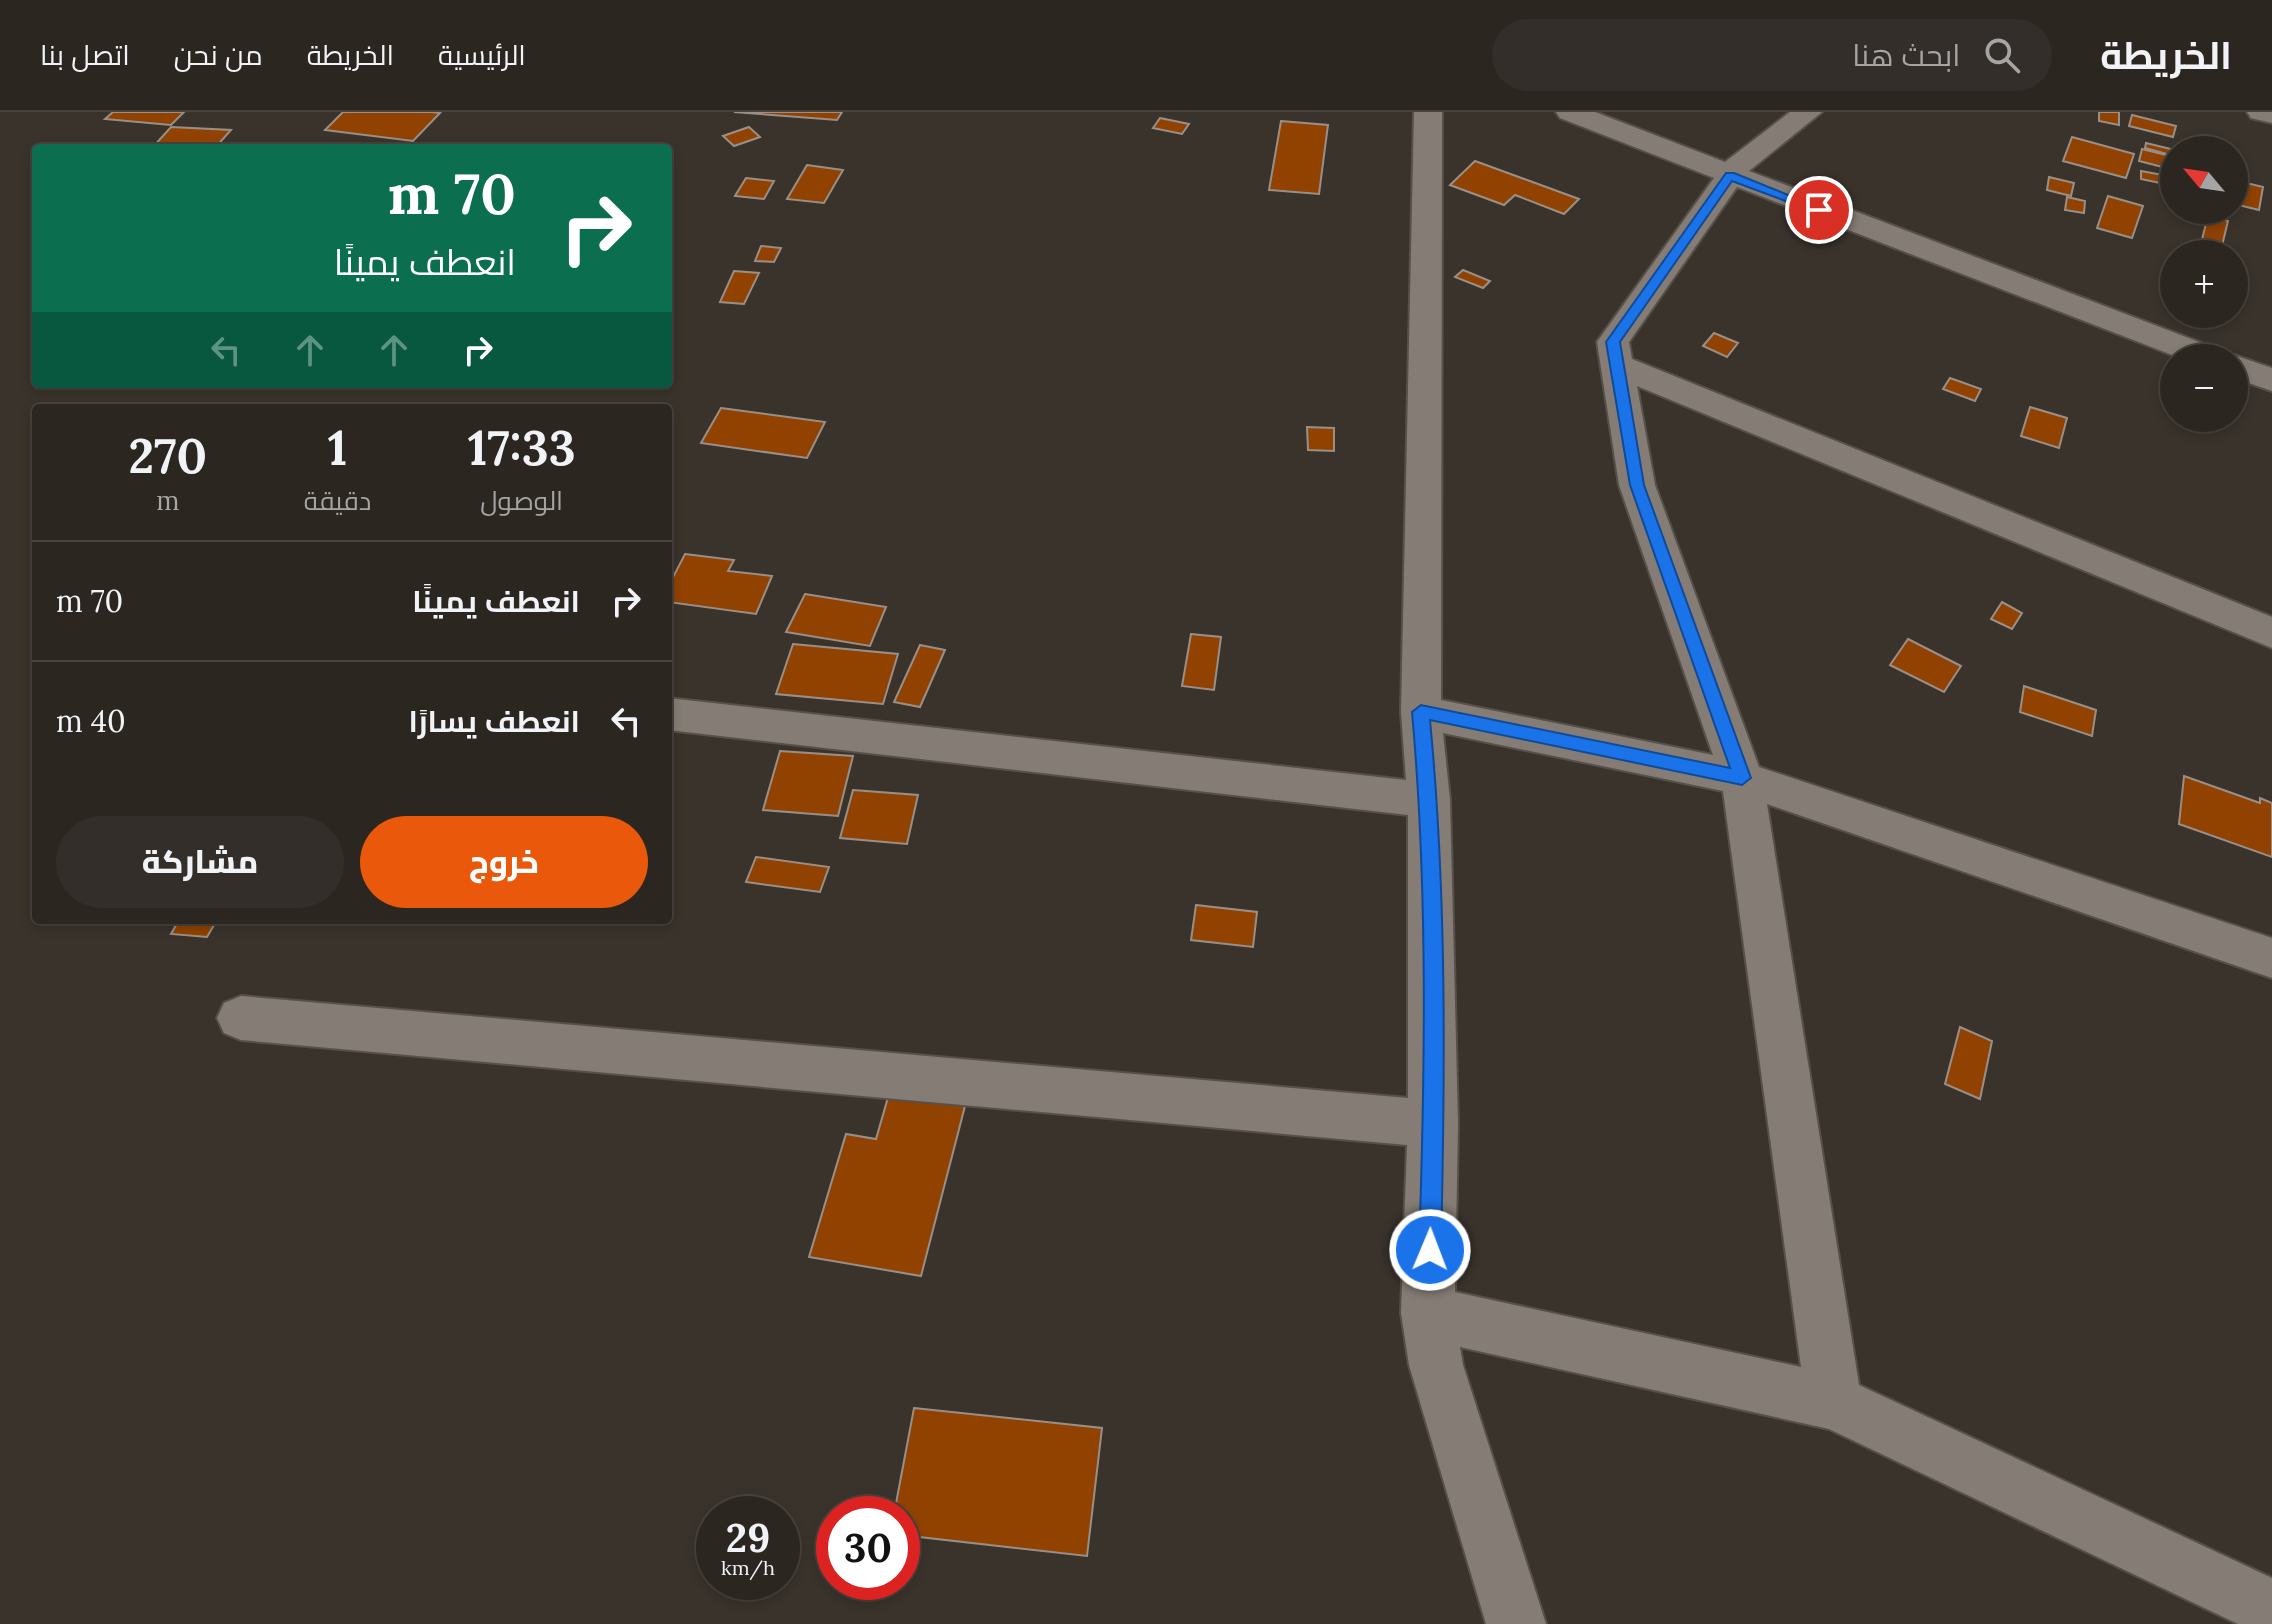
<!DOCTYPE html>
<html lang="ar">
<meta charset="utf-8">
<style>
body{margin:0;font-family:Lora,Cairo,serif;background:#342e2a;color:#f1f3f6;direction:rtl;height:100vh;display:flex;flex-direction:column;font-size:30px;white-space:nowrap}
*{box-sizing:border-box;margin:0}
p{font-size:26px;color:#a6a5a5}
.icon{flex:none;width:44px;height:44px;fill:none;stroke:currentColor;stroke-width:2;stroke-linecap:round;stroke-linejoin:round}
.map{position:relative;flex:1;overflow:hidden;direction:ltr}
.sheet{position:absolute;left:32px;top:292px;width:640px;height:520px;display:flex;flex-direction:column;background:#2c2621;border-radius:8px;box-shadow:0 4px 12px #0003,0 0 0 2px #48433f;direction:rtl}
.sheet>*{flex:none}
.guide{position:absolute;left:32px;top:32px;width:640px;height:244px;border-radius:8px;box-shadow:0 4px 12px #0003,0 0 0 2px #48433f;direction:rtl;background:#0b6e4f;color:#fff;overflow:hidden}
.needle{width:52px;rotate:299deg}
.controls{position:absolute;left:2160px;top:24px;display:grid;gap:16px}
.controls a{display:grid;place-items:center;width:88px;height:88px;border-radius:50%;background:#2c2621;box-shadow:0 4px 12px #0003,0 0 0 2px #48433f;font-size:40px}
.speed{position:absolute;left:696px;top:1384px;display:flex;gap:16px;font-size:40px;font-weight:700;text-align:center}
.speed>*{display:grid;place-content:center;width:104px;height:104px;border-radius:50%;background:#2c2621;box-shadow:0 4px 12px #0003,0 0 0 2px #48433f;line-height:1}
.speed small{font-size:20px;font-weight:400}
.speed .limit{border:12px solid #d22;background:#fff;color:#111}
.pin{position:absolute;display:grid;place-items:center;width:68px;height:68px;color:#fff;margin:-34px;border:4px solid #fff;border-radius:50%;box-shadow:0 2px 8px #0007}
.me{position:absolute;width:88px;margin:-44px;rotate:1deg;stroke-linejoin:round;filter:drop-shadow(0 0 6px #0008)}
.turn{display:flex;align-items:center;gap:28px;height:168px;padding:0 24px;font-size:36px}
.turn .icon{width:104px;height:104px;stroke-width:2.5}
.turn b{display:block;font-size:56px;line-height:68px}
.lanes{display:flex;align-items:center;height:76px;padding:0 24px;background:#0003;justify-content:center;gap:40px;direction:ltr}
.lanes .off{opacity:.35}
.eta{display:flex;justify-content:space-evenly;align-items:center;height:136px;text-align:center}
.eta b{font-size:48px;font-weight:800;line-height:56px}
.cta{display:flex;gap:16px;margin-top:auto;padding:16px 24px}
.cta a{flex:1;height:92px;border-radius:48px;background:#ea580c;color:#fff;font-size:32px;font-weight:800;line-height:92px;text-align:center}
.cta a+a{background:#342e2a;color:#f1f3f6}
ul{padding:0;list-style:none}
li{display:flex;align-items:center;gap:24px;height:120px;padding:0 24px;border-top:2px solid #48433f}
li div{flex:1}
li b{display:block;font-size:30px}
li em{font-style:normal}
header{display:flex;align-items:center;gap:48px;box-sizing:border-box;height:112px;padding:0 40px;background:#2c2621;border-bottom:2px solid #48433f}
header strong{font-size:38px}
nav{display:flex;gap:44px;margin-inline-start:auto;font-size:28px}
.search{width:560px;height:72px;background:#342e2a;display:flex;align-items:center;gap:20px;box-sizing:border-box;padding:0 28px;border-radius:44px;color:#a6a5a5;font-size:30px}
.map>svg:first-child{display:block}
.building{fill:#914201;stroke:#998f89;stroke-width:2}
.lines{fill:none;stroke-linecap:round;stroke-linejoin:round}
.street-casing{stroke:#555049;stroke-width:4}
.street{fill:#857d75;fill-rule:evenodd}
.route{fill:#1a73e8;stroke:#114b97;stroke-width:2}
</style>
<header>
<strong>الخريطة</strong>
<div class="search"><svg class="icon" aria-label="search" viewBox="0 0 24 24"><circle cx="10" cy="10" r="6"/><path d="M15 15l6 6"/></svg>ابحث هنا</div>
<nav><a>الرئيسية</a><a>الخريطة</a><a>من نحن</a><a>اتصل بنا</a></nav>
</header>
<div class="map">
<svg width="2272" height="1512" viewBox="0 0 2272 1512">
<rect width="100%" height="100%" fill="#3a332c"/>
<g class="building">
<polygon points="113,0 184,0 171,13 105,7"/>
<polygon points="343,0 432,0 440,1 413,29 325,18"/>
<polygon points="734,0 842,0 837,8"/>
<polygon points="2099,0 2119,0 2119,13 2099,9"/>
<polygon points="2132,3 2176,14 2173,25 2129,14"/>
<polygon points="1160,6 1189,12 1182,22 1153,16"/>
<polygon points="1281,9 1328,13 1319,82 1269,78"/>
<polygon points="171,15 231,18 215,36 152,36"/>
<polygon points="749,15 760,25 734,34 723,24"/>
<polygon points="2072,25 2134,42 2126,66 2063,49"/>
<polygon points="2146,31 2175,38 2174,44 2145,36"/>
<polygon points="2142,37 2174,45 2174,58 2139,49"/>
<polygon points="1475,49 1579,87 1564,102 1515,83 1504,93 1450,73"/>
<polygon points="807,53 843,58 824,91 787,87"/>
<polygon points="2141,59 2174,65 2174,74 2141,67"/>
<polygon points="2049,65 2074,71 2071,84 2047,78"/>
<polygon points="746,66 774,69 764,87 735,84"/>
<polygon points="2234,68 2263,75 2259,98 2234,92"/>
<polygon points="2108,84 2143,94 2132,126 2097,116"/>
<polygon points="2067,85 2085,89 2084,101 2065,98"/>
<polygon points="2208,103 2228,109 2220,142 2200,136"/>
<polygon points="761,134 781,136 774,150 755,149"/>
<polygon points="1463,158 1490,169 1483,176 1455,165"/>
<polygon points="734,159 759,161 744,192 720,190"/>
<polygon points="1714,221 1738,231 1727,245 1703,234"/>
<polygon points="1950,266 1981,277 1975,289 1943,277"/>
<polygon points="2030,295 2067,306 2059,336 2021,324"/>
<polygon points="721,296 825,310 807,346 701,331"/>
<polygon points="1307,315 1334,316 1334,339 1308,338"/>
<polygon points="685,442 734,448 728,459 772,464 756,502 668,490 668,475"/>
<polygon points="805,482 886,495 870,534 786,520"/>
<polygon points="2002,490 2022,501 2012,517 1991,507"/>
<polygon points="1191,522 1221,525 1214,578 1182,574"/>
<polygon points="1908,527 1961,554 1944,580 1890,553"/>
<polygon points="793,532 898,542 883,592 776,582"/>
<polygon points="920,533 945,538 920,595 894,590"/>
<polygon points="2024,574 2096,598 2092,624 2020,600"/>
<polygon points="780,639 853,644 838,704 763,698"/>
<polygon points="2184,664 2260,691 2260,686 2272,691 2272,745 2179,712"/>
<polygon points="853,678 918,683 907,732 840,726"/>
<polygon points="756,745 829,755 820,780 746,770"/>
<polygon points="1196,793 1257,800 1253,835 1191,828"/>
<polygon points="179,808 217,808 207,825 171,822"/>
<polygon points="1960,915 1992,929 1980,987 1945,972"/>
<polygon points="889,982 965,994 921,1164 809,1145 846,1022 876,1027"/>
<polygon points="914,1296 1102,1316 1087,1444 902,1423 902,1402 894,1402"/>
</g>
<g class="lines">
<g class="street-casing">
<g id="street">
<path d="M1414 0H1442L1441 588 1713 643 1619 373 1597 230 1714 66 1560 6 1556 0H1595L1725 50 1790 0H1822L1749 59 2223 239 2227 245 2234 243 2272 256V279L2234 266V246H2180L1737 75 1629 230 1632 247 2272 505V536L1637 274 1655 373 1759 655 2272 826V866L1767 692 1859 1273 2272 1466V1512H2238L1829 1317 1460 1235 1463 1253 1546 1512H1486L1409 1253 1401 1201 1407 1033 241 928 224 921 217 906 224 891 241 884 1408 986V703L668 618V586L1406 668 1401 600ZM1443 621 1723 679 1801 1255 1455 1180 1458 1012 1450 688Z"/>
<polygon points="2247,0 2272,0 2272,11 2251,6"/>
</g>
</g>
<use href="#street" class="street"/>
</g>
<path class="route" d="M1726 61H1734L1825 98 1815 100 1732 69 1620 230 1644 373 1751 666 1742 673 1430 608C1447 784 1445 962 1441 1138L1437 1146 1430 1149 1422 1146 1419 1138C1425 959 1428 778 1412 600L1421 593 1730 656 1630 373 1606 230Z"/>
</svg>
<div class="controls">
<a><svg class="needle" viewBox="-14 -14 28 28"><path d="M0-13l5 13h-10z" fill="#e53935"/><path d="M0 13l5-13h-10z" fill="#a6a5a5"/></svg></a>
<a>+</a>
<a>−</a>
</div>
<div class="speed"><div>29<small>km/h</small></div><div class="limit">30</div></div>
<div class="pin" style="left:1819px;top:98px;background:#d93025"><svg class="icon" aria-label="arrive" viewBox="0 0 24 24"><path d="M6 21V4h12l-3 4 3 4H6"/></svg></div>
<svg class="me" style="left:1430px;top:1138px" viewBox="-20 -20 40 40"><circle r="17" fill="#1a73e8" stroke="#fff" stroke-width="3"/><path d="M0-11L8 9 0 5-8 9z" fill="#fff"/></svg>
<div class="guide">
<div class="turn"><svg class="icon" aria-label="right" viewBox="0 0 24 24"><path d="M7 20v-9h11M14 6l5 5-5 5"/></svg><div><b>70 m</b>انعطف يمينًا</div></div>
<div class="lanes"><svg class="icon off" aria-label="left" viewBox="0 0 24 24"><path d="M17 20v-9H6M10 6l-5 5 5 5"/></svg><svg class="icon off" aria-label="ahead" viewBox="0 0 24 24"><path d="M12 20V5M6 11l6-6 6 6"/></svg><svg class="icon off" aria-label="ahead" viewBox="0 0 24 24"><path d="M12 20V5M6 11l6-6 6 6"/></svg><svg class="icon" aria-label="right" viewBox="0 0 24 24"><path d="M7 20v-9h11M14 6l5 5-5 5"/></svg></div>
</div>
<section class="sheet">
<div class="eta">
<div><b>17:33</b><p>الوصول</p></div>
<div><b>1</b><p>دقيقة</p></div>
<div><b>270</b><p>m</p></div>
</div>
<ul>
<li><svg class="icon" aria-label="right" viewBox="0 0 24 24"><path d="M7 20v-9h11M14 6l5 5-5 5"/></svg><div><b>انعطف يمينًا</b></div><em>70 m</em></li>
<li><svg class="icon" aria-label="left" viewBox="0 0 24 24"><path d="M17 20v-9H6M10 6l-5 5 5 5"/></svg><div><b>انعطف يسارًا</b></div><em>40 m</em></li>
</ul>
<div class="cta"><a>خروج</a><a>مشاركة</a></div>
</section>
</div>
